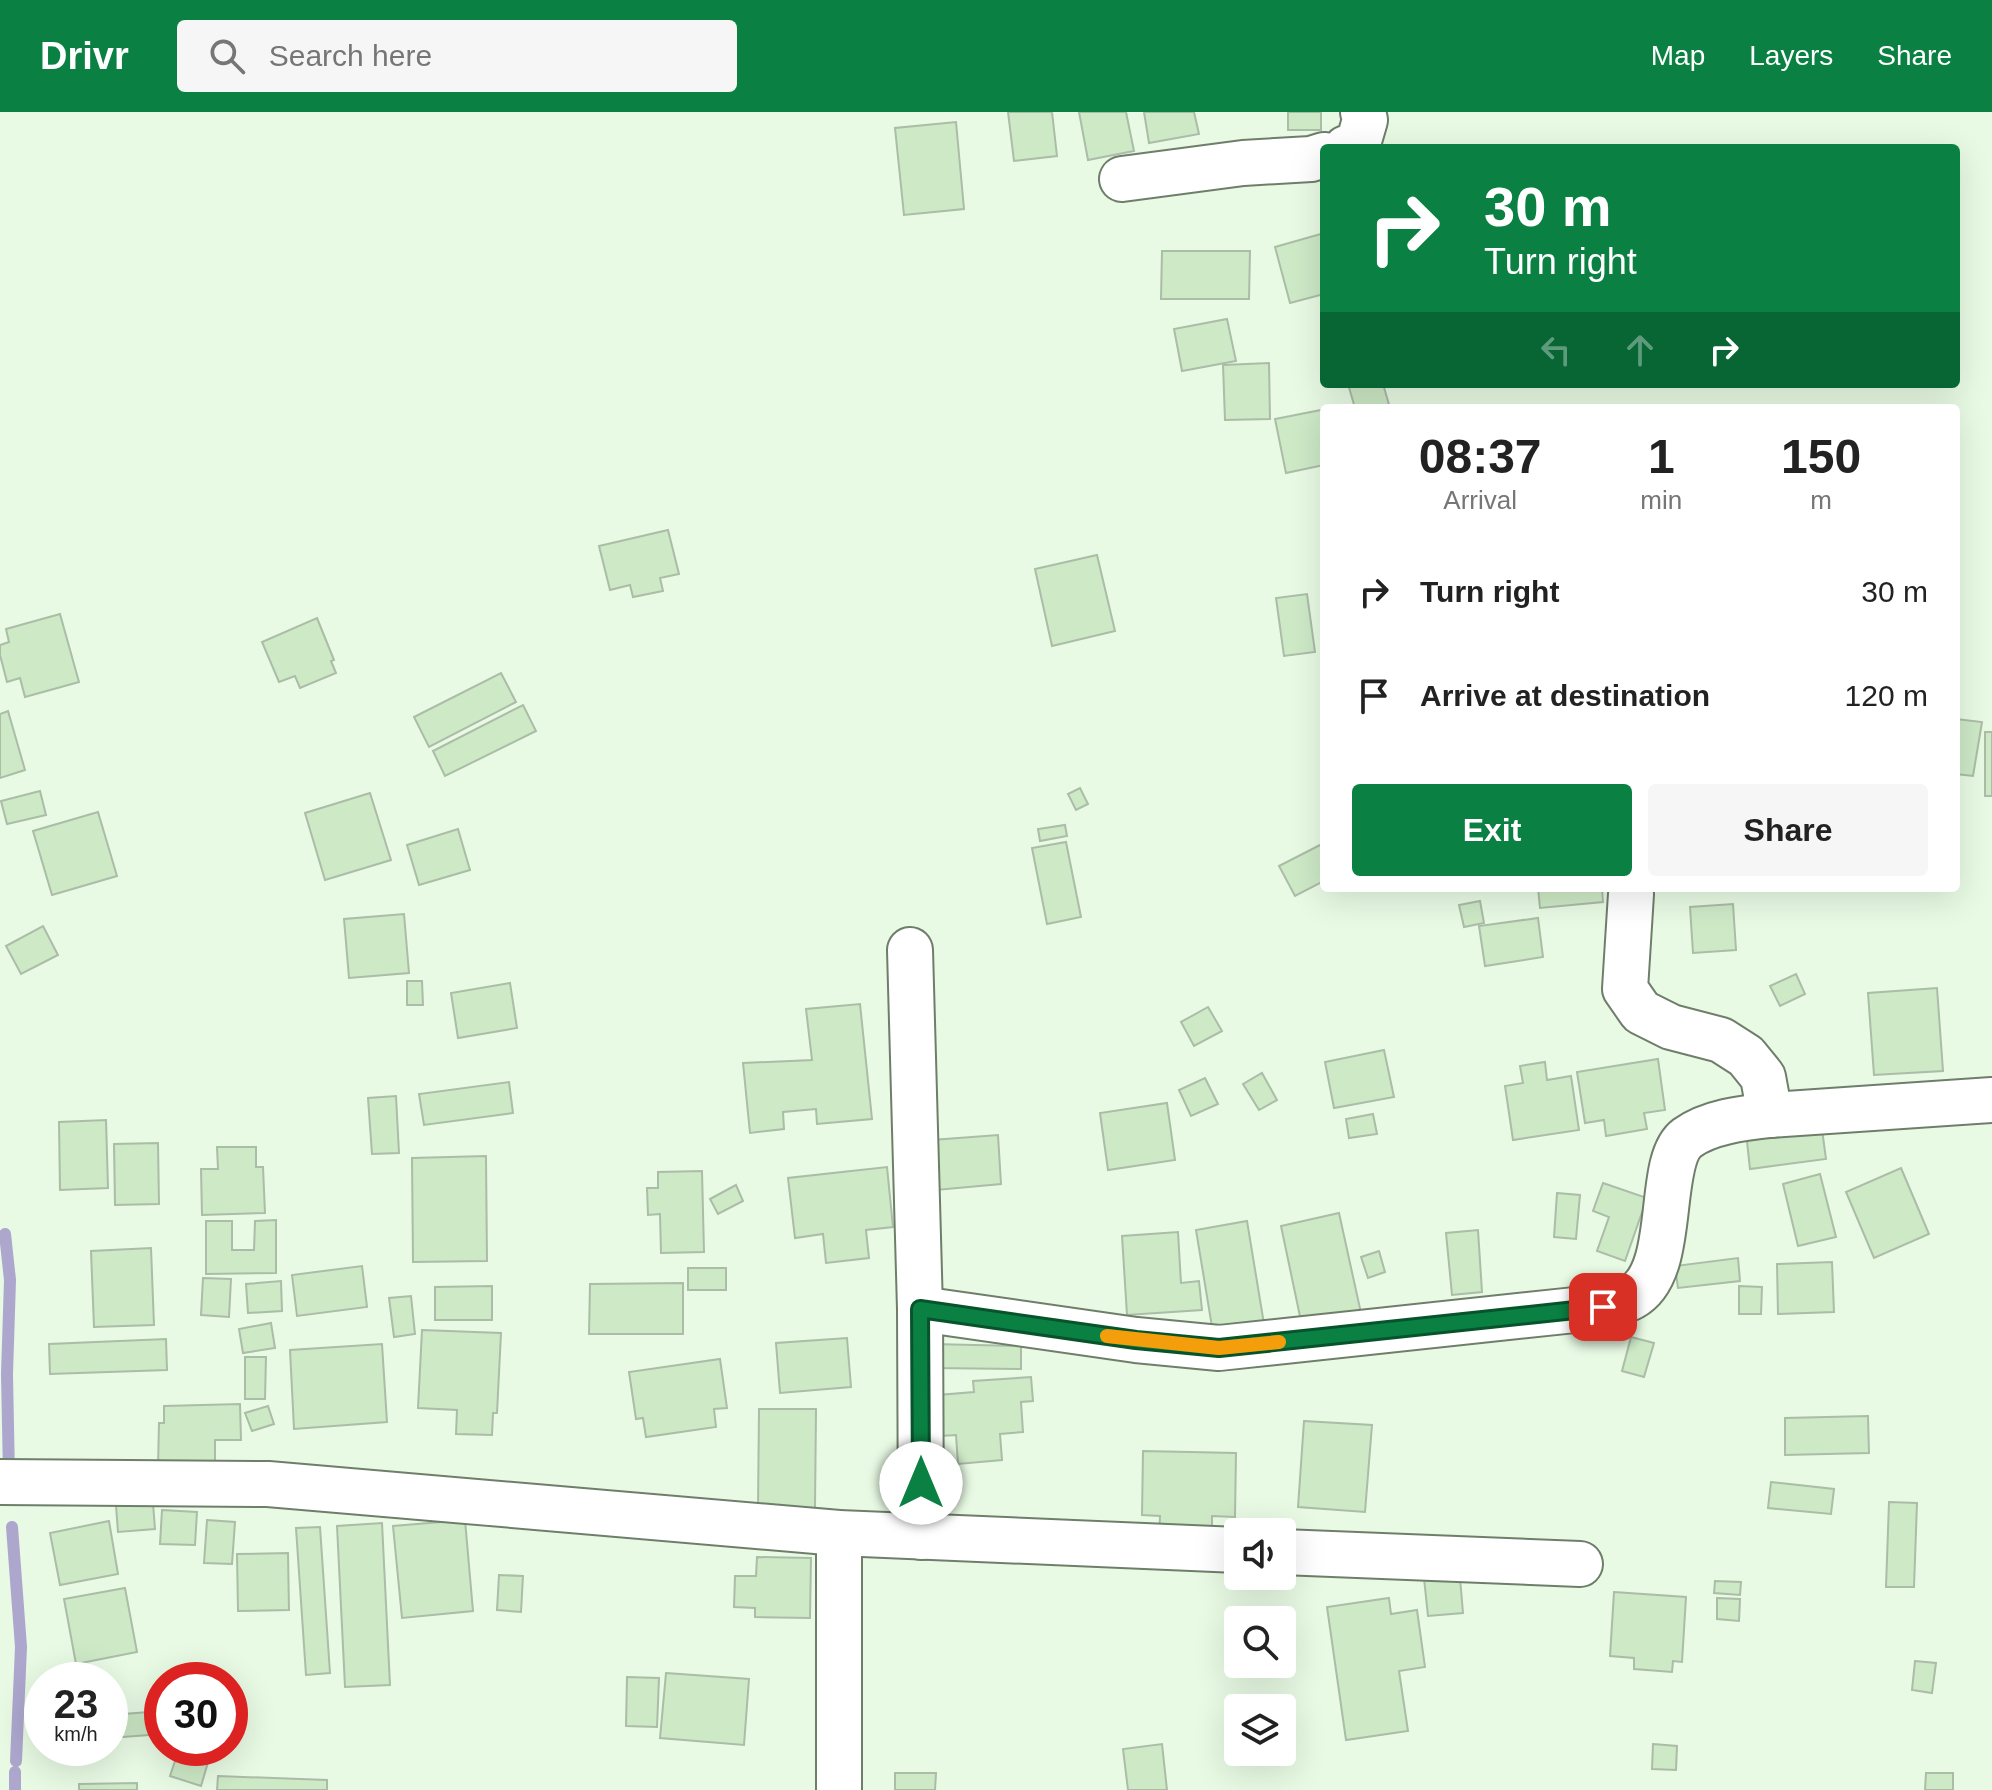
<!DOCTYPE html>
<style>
body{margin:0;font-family:Arial,sans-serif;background:#f6f6f6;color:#222;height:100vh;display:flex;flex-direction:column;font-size:30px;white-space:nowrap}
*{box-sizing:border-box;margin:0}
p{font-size:26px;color:#767676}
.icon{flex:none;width:44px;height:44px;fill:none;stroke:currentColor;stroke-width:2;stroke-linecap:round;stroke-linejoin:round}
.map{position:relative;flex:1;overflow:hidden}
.details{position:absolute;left:1320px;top:292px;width:640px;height:488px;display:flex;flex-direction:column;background:#fff;border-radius:8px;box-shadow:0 8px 32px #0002}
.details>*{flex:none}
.banner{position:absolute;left:1320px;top:32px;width:640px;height:244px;border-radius:8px;box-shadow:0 8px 32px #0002;background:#0b8043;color:#fff;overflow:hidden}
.tools{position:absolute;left:1224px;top:1406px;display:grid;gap:16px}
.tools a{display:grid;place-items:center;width:72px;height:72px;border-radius:8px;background:#fff;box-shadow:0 8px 32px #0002;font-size:40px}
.speed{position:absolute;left:24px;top:1550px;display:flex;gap:16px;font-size:40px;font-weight:700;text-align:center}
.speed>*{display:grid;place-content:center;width:104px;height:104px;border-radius:50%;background:#fff;box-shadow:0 8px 32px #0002;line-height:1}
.speed small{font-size:20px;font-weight:400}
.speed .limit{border:12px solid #d22;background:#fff;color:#111}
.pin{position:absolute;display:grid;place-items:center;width:68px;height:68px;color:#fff;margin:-34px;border-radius:16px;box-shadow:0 4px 12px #0006}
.me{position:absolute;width:88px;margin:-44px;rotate:0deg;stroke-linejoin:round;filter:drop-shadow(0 0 6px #0008)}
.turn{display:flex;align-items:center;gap:28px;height:168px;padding:0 32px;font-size:36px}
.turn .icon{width:104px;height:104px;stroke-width:2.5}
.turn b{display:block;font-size:56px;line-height:68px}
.lanes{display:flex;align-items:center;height:76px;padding:0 32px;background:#0003;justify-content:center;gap:40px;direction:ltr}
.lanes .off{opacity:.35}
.eta{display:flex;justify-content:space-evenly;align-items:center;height:136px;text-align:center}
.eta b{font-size:48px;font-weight:700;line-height:56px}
.action{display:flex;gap:16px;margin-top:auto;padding:16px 32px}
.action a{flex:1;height:92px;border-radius:8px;background:#0b8043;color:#fff;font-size:32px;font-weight:700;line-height:92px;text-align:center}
.action a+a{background:#f6f6f6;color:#222}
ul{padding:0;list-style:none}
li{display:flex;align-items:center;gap:24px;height:104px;padding:0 32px}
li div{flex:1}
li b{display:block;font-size:30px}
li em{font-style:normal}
header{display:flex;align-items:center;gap:48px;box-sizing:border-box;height:112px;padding:0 40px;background:#0b8043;color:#fff}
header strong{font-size:38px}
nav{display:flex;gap:44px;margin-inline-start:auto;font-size:28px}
.search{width:560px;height:72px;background:#f6f6f6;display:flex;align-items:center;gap:20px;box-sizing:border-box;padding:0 28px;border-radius:8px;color:#767676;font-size:30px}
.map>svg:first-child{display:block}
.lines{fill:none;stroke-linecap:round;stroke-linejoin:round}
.stream{stroke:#ada7ce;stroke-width:12}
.building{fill:#cde9c6;stroke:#abbca7;stroke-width:2}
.minor-casing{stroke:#6f7e6b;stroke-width:48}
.minor{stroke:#fff;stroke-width:44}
.route-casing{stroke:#07532c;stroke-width:20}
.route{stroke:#0b8043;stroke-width:14}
.slow{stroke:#f59e0b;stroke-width:14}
</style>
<header>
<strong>Drivr</strong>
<div class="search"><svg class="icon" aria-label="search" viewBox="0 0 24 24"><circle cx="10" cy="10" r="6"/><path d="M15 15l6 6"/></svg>Search here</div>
<nav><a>Map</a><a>Layers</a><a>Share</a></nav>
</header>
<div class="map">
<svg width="1992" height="1678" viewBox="0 0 1992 1678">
<rect width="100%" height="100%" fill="#e8fae4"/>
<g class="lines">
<g class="stream">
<polyline points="5,1122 10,1168 7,1262 9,1364"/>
<polyline points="12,1415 21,1535 16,1649"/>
<polyline points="15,1678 15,1660"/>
</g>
</g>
<g class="building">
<polygon points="1008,0 1052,0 1057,44 1014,49"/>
<polygon points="1079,0 1126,0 1134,39 1088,48"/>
<polygon points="1144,0 1194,0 1199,22 1149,31"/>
<rect x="1288" y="0" width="33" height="18"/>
<polygon points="956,10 964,97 904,103 895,16"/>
<polygon points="1324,121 1324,182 1290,191 1275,135"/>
<polygon points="1162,139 1250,139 1249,187 1161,187"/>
<polygon points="1227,207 1236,249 1182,259 1174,217"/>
<polygon points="1269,251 1270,307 1225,308 1223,253"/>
<polygon points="1348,272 1383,272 1390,296 1355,296"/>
<polygon points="1321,298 1324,316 1324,353 1286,361 1275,307"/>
<polygon points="668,418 679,462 660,466 663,479 633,485 630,473 610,478 599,434"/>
<polygon points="1097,443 1115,519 1052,534 1035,457"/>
<polygon points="1307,482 1315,540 1284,544 1276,486"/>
<polygon points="60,502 79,570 25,585 20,566 7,570 0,543 0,533 9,530 6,517"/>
<polygon points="317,506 334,548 331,549 336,561 300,576 295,564 279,570 262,530"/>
<polygon points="501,561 516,590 429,635 414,605"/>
<polygon points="523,593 536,619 445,664 433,639"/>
<polygon points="8,599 25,658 0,666 0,602"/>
<polygon points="1956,607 1982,610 1973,664 1956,662"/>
<rect x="1985" y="620" width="7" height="64"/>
<polygon points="1080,676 1088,692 1076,698 1068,682"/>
<polygon points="40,679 46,703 7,712 1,689"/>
<polygon points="370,681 391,748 325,768 305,701"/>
<polygon points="98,700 117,764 52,783 33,719"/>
<polygon points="1065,713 1067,724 1040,729 1038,717"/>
<polygon points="458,717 470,758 419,773 407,733"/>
<polygon points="1066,730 1081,805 1047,812 1032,736"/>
<polygon points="1324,731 1324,769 1295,784 1279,754"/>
<polygon points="1538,776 1602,776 1603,790 1540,796"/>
<polygon points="1480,789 1484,811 1464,815 1459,793"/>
<polygon points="1733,792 1736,838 1693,841 1690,795"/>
<polygon points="404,802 409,861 349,866 344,807"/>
<polygon points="1538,806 1543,845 1485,854 1479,814"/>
<polygon points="43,814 58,843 21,862 6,834"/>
<polygon points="1796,862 1805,882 1780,894 1770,874"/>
<polygon points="407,869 422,869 423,893 407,893"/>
<polygon points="510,871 517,916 458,926 451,881"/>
<polygon points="1937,876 1943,959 1874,963 1868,881"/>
<polygon points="860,892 872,1007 817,1012 816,997 783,1000 784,1017 750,1021 743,951 812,948 806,897"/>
<polygon points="1208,895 1222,919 1194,934 1181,910"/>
<polygon points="1384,938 1394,985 1334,996 1325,950"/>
<polygon points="1658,947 1665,998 1644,1001 1647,1017 1606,1024 1604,1008 1585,1011 1577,960"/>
<polygon points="1545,950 1547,968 1571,964 1579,1018 1513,1028 1505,974 1523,971 1520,954"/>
<polygon points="1262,961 1277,988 1259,998 1243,972"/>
<polygon points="1205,966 1218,992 1191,1004 1179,978"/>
<polygon points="509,970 513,1001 424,1013 419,982"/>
<polygon points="396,984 399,1041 372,1042 368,986"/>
<polygon points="1167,991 1175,1048 1108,1058 1100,1001"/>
<polygon points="1373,1002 1377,1022 1349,1026 1346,1007"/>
<polygon points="106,1008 108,1076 60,1078 59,1010"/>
<polygon points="1821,1010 1826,1047 1750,1057 1746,1020"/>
<polygon points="998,1023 1001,1072 936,1078 932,1028"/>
<polygon points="158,1031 159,1092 115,1093 114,1032"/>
<polygon points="217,1035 256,1035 256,1055 263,1055 265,1101 202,1103 201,1057 218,1057"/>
<polygon points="486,1044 487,1149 413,1150 412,1046"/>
<polygon points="887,1055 893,1115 866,1118 869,1146 826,1151 823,1122 795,1126 788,1066"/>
<polygon points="1901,1056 1929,1122 1874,1146 1846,1080"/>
<polygon points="702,1059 704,1140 661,1141 660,1102 648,1103 647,1076 658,1076 658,1060"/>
<polygon points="1820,1062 1836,1125 1798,1134 1783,1072"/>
<polygon points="1603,1071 1647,1086 1625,1149 1597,1139 1609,1105 1593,1099"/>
<polygon points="736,1073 743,1089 718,1102 710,1087"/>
<polygon points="1557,1081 1580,1083 1576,1127 1554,1125"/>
<polygon points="1339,1101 1361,1201 1302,1214 1281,1114"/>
<polygon points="276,1108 276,1161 206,1162 206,1109 232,1109 232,1138 254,1138 255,1109"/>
<polygon points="1247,1109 1265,1218 1214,1227 1196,1118"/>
<polygon points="1478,1118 1482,1180 1452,1183 1446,1121"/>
<polygon points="1178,1120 1181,1171 1199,1169 1202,1198 1127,1203 1122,1124"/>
<polygon points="151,1136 154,1213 94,1215 91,1139"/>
<polygon points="1379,1139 1385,1160 1368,1166 1361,1145"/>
<polygon points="1738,1146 1740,1169 1678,1176 1675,1154"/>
<polygon points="1832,1150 1834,1200 1778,1202 1777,1152"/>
<polygon points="362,1154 367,1195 297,1204 292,1163"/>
<rect x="688" y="1156" width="38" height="22"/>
<polygon points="203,1166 231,1167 229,1205 201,1203"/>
<polygon points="281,1169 282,1199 248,1201 246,1172"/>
<polygon points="683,1171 683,1222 589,1222 590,1172"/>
<polygon points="492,1174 492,1208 435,1208 435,1175"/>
<polygon points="1739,1174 1762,1175 1761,1202 1739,1202"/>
<polygon points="411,1184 415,1222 394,1225 389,1186"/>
<polygon points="271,1211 275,1236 243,1241 239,1217"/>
<polygon points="422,1218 501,1221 497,1301 493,1301 492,1323 456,1322 457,1298 418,1296"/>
<polygon points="1631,1225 1654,1231 1644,1265 1622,1259"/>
<polygon points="847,1226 851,1275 780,1281 776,1231"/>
<polygon points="166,1227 167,1258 50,1262 49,1232"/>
<polygon points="382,1232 387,1310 294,1317 290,1238"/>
<polygon points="932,1232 1021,1234 1021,1257 931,1256"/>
<polygon points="245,1245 266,1245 265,1287 245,1287"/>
<polygon points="720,1247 727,1296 714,1297 716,1315 646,1325 643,1306 636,1307 629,1260"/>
<polygon points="1031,1265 1033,1289 1021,1290 1023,1320 1000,1322 1002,1348 958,1352 956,1323 940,1324 938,1283 974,1280 973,1269"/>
<polygon points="240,1292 241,1328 215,1328 215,1355 158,1355 159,1311 164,1311 164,1294"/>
<polygon points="268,1294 274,1312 252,1319 245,1301"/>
<polygon points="759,1297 816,1297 815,1396 758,1396"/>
<polygon points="1868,1304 1869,1341 1785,1343 1785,1306"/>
<polygon points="1304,1309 1372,1313 1365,1400 1298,1395"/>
<polygon points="1143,1339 1236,1341 1235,1405 1212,1404 1212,1426 1159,1425 1160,1404 1142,1403"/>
<polygon points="1771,1370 1834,1377 1831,1402 1768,1396"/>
<polygon points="1889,1390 1917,1391 1914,1475 1886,1475"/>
<polygon points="153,1391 155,1417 118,1420 116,1394"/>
<polygon points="162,1398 197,1400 195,1433 160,1432"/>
<polygon points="207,1408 235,1410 232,1452 204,1451"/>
<polygon points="465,1408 473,1499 402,1506 393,1414"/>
<polygon points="109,1409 118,1462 60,1473 50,1421"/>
<polygon points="382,1411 390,1573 345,1575 337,1414"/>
<polygon points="320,1415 330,1561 306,1563 296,1416"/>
<polygon points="1242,1415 1268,1416 1268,1420 1242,1420"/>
<polygon points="288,1441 289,1498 238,1499 237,1442"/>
<polygon points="757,1445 811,1446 810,1506 755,1505 755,1496 734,1495 735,1464 756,1464"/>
<polygon points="1459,1454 1463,1501 1428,1504 1423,1457"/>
<polygon points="499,1463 523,1464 521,1500 497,1498"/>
<polygon points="1715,1469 1741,1470 1740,1483 1714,1481"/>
<polygon points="125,1476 137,1540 76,1552 64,1487"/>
<polygon points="1614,1480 1686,1485 1682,1550 1673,1549 1672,1560 1634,1557 1634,1546 1610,1544"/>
<polygon points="1389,1486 1391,1502 1417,1498 1425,1555 1399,1559 1408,1619 1346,1628 1327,1495"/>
<polygon points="1717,1486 1740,1487 1739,1509 1717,1507"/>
<polygon points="1915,1549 1936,1551 1932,1581 1912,1578"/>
<polygon points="666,1561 749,1567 744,1633 660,1626"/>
<polygon points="627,1565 659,1566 657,1615 626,1614"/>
<polygon points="162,1599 162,1622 110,1626 110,1603"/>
<polygon points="1162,1632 1167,1678 1128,1678 1123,1637"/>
<polygon points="1653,1632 1677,1634 1676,1658 1652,1657"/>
<polygon points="179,1637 209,1647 201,1674 170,1664"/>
<polygon points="895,1661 936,1661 935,1678 895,1678"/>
<polygon points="1926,1661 1953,1661 1953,1678 1925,1678"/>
<polygon points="218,1664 327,1668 327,1678 217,1678"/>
<polygon points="137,1671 137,1678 79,1678 79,1672"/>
</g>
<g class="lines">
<g class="minor-casing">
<g id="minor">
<polyline points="1346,36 1358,32 1365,8 1363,0"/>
<polyline points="1122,67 1243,51 1311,47 1324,43"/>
<polyline points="1631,782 1625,877 1641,900 1671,915 1721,928 1746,944 1763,965 1770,1003"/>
<polyline points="910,838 920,1197 921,1425"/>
<path d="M920 1197 1136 1228 1219 1236 1603 1195C1612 1192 1624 1190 1632 1185 1679 1159 1655 1050 1687 1026 1709 1010 1743 1006 1770 1003L1992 988"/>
<polyline points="0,1370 268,1372 839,1421 1238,1438"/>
<polyline points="1282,1440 1580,1452"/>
<polyline points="839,1678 839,1421"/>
</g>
</g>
<use href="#minor" class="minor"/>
</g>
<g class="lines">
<g class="route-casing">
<polyline id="route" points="921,1371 920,1197 1136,1228 1219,1236 1603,1195"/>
</g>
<use href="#route" class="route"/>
<polyline class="slow" points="1107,1224 1219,1236 1279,1230"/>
</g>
</svg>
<div class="tools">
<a><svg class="icon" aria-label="sound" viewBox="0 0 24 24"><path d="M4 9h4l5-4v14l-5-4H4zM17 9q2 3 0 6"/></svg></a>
<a><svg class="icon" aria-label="search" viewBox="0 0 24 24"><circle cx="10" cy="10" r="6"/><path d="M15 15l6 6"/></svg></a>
<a><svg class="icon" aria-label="layers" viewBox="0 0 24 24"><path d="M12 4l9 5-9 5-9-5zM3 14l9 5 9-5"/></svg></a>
</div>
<div class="speed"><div>23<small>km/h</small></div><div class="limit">30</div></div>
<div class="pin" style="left:1603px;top:1195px;background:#d93025"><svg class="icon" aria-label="arrive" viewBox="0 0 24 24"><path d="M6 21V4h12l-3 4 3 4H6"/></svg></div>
<svg class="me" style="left:921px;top:1371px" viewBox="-20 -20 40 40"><circle r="19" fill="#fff"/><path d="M0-13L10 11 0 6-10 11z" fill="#0b8043"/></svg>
<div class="banner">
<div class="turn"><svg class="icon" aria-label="right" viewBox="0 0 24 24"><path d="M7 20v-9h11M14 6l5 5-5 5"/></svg><div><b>30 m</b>Turn right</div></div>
<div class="lanes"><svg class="icon off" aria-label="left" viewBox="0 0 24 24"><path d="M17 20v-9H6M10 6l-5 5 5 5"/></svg><svg class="icon off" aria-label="ahead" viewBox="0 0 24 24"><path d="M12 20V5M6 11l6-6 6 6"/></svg><svg class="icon" aria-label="right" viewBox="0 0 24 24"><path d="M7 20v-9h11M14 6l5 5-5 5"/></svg></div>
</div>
<section class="details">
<div class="eta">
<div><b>08:37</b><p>Arrival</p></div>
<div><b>1</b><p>min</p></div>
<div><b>150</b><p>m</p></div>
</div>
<ul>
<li><svg class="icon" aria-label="right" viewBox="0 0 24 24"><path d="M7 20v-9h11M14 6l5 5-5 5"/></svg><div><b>Turn right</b></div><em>30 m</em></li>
<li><svg class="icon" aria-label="arrive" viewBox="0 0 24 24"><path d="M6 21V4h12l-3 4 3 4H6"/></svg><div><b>Arrive at destination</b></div><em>120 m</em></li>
</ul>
<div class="action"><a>Exit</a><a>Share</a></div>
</section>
</div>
